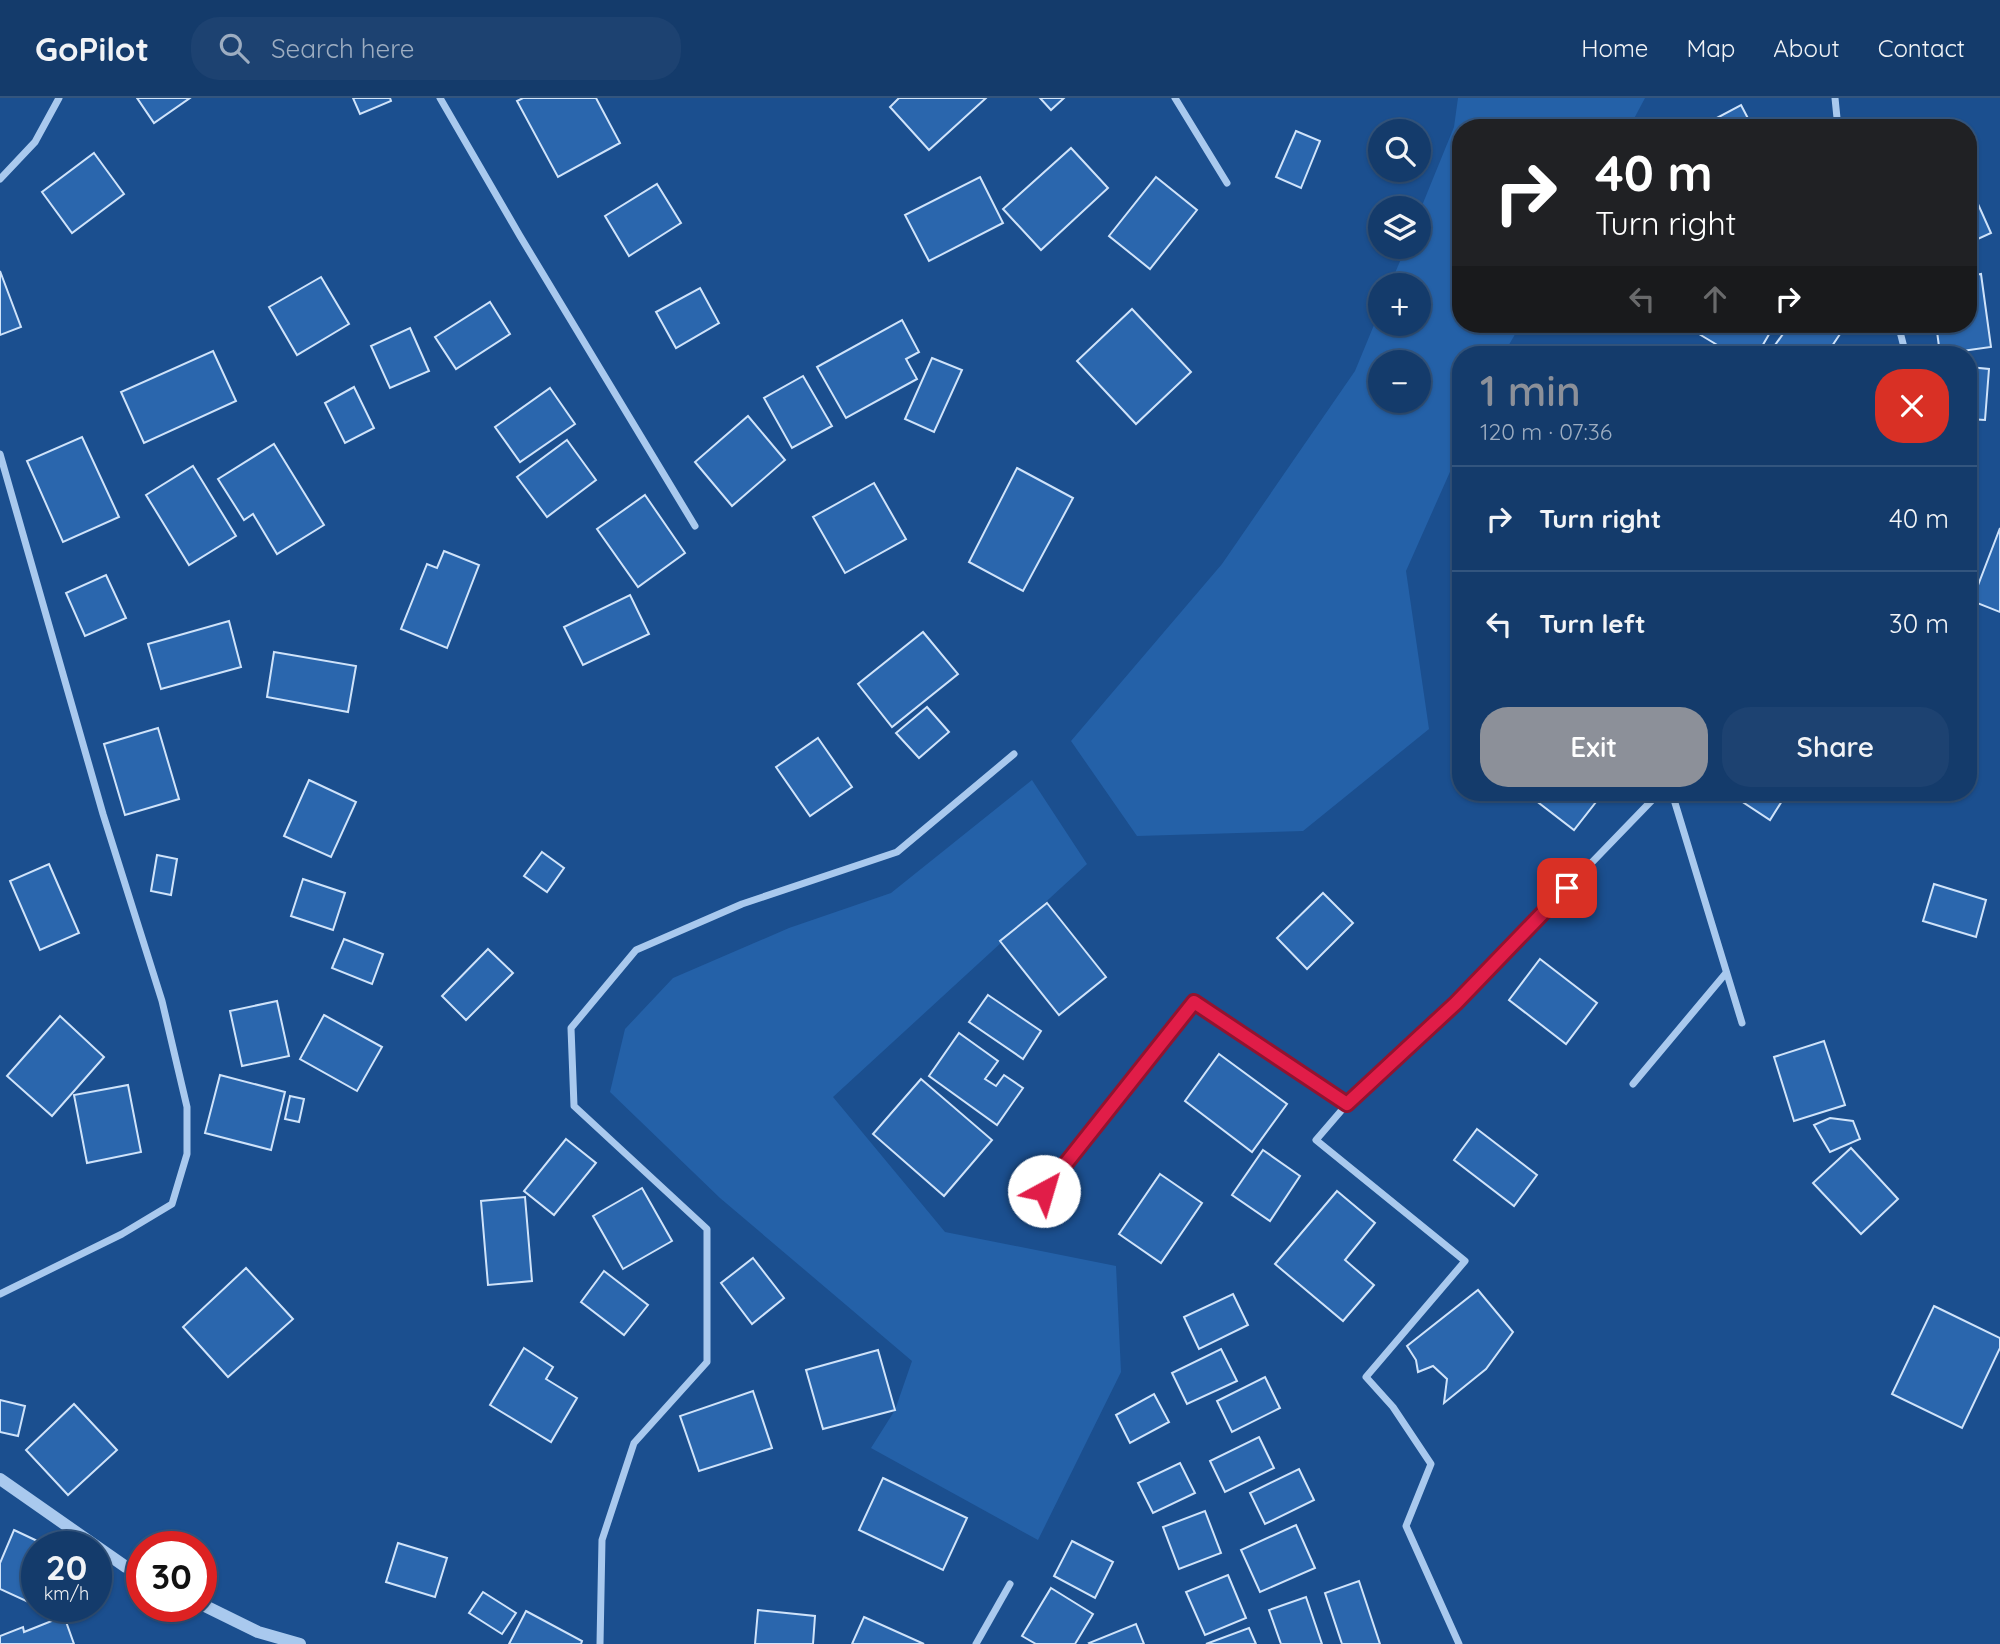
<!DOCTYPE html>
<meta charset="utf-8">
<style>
body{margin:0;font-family:Quicksand,sans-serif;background:#1d4271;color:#f1f3f6;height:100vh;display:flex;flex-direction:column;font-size:26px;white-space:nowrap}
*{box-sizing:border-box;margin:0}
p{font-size:23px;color:#9dadc1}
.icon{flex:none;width:38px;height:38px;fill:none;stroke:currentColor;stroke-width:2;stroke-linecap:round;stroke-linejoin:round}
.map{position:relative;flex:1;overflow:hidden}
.details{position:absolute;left:1452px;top:248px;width:525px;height:455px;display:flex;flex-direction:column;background:#143b6b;border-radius:28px;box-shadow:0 2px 5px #0004,0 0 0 2px #33557e}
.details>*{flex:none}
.hud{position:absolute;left:1452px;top:21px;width:525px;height:214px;border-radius:28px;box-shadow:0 2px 5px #0004,0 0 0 2px #33557e;background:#202124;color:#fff;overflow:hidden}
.tools{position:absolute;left:1368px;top:21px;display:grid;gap:14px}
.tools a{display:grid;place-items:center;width:63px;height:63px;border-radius:50%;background:#143b6b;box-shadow:0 2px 5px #0004,0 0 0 2px #33557e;font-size:35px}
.speed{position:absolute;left:21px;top:1433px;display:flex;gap:14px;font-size:35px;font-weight:700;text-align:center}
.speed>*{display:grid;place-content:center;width:91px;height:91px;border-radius:50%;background:#143b6b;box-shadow:0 2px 5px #0004,0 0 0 2px #33557e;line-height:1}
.speed small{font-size:18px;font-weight:400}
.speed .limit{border:10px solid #d22;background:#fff;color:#111}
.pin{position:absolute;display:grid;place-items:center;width:60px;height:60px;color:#fff;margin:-30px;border-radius:14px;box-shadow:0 4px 10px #0006}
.me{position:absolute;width:77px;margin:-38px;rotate:39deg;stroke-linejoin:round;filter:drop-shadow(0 0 5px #0008)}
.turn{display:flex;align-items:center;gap:24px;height:147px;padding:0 28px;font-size:32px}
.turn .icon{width:91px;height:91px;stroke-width:2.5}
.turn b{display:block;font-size:49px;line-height:60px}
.lanes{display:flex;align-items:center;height:66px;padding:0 28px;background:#0003;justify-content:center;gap:35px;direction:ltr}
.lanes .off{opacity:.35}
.round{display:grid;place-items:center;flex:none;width:74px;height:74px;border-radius:28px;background:#1d4271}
.head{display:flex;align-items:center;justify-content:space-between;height:119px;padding:0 28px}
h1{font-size:42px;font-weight:600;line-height:52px;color:#8c9099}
.action{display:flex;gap:14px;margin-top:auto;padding:14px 28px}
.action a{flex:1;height:80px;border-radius:28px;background:#8c9099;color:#fff;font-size:28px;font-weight:600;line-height:80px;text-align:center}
.action a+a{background:#1d4271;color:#f1f3f6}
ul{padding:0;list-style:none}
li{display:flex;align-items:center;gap:21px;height:105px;padding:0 28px;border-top:2px solid #33557e}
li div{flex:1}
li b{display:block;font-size:26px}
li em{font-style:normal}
header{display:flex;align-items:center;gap:42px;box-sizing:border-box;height:98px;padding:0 35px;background:#143b6b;border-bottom:2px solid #33557e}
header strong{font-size:33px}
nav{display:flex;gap:38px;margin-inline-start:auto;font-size:24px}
.search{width:490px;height:63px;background:#1d4271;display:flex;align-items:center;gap:18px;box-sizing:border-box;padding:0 24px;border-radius:28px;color:#9dadc1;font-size:26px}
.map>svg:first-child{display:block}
.green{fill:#2461a8;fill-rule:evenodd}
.building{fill:#2a66ad;stroke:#cfe3fa;stroke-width:2}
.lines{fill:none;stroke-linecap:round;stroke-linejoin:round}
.minor{stroke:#a9c9ee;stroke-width:7}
.tertiary{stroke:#a9c9ee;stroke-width:12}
.route-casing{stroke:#92132f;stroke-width:18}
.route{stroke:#e11d48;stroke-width:12}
</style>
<header>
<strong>GoPilot</strong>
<div class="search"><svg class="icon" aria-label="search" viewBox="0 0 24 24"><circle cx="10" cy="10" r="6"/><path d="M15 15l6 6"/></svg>Search here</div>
<nav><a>Home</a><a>Map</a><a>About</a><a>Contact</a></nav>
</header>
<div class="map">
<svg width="2000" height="1546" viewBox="0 0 2000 1546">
<rect width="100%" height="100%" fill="#1b4f8f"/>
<g class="green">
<path d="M1458 0H1645L1629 30H1461V226H1521L1503 257H1461V349L1406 473 1429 631 1303 733 1137 738 1071 643 1222 466 1355 273 1381 210V226H1419V187H1390L1406 149H1419V115L1454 29ZM1381 264H1419V303H1381Z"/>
<polygon points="1032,682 1087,766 833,999 945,1134 1116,1168 1121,1274 1038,1442 871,1350 895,1312 912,1263 720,1100 610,994 625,931 673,880 789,830 891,795"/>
</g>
<g class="building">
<polygon points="137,0 190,0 154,25"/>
<polygon points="353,0 390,0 391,3 360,16"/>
<polygon points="523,0 596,0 620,45 558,79 517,3"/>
<polygon points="899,0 986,0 929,52 890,9"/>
<polygon points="1040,0 1064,0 1051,12"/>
<polygon points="1741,7 1753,30 1698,30"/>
<polygon points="1296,33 1320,43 1301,90 1276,79"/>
<polygon points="1071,50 1108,90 1041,152 1003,111"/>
<polygon points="94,55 124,96 72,135 42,94"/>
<polygon points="980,79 1003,125 929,163 905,117"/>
<polygon points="1156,79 1197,112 1150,171 1109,138"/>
<polygon points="657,86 681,125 629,158 605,118"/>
<polygon points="1969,86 1991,135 1969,145"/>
<polygon points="0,173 21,229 0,237"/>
<polygon points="1981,176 1991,249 1940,256 1936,226 1969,226 1969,178"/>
<polygon points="321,179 349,226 297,257 269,209"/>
<polygon points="700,190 719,225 676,250 656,214"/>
<polygon points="490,204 510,236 456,271 435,239"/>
<polygon points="1132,211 1191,274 1136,326 1077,263"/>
<polygon points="902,222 919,254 906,261 917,281 846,320 817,269"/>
<polygon points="1705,226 1775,226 1757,257 1734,257 1699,236"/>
<polygon points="1790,226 1832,226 1842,233 1826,257 1768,257"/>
<polygon points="410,230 429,273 390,290 371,248"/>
<polygon points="213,253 236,303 144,345 121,294"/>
<polygon points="932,260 962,272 934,334 905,321"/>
<polygon points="1969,269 1989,271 1985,322 1969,321"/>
<polygon points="803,278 832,328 792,350 764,300"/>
<polygon points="354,289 374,330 345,345 325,305"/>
<polygon points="550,290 575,326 520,364 495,329"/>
<polygon points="748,318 785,362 732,408 695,364"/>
<polygon points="82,339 119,419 63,444 27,363"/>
<polygon points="567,342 596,382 547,419 517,379"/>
<polygon points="274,346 324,427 277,456 253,416 244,422 218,381"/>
<polygon points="193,368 236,438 189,467 146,397"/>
<polygon points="1017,370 1073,400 1023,493 969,464"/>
<polygon points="874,385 906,441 845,475 813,419"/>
<polygon points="645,397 685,455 638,489 597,431"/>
<polygon points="2000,430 2000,514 1972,503"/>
<polygon points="444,453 479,467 447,550 401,531 427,466 437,470"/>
<polygon points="106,477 126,520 85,538 66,495"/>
<polygon points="630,497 649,536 583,567 564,529"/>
<polygon points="229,523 241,569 161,591 148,546"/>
<polygon points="923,534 958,576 892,629 858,586"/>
<polygon points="274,554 356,568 348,614 267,599"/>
<polygon points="927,609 949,634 919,660 896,635"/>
<polygon points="158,630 179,701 125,717 104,646"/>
<polygon points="818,640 852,689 810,718 776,669"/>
<polygon points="309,682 356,704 331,759 284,738"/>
<polygon points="1526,695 1603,695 1574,732"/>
<polygon points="1729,695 1787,695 1770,722"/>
<polygon points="542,754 564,770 547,794 524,778"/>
<polygon points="157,757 177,761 171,797 151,793"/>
<polygon points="49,766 79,835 40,852 10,783"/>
<polygon points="303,781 345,795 333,832 291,818"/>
<polygon points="1934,786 1986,802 1976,839 1923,823"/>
<polygon points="1323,795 1353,825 1307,871 1277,840"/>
<polygon points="1047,805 1106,879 1059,917 1000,843"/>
<polygon points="344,841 383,856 372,886 332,870"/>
<polygon points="488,851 513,875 466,922 442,898"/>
<polygon points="1540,861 1597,905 1566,946 1509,902"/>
<polygon points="988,897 1041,933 1023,961 969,924"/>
<polygon points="277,903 289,958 242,968 230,913"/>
<polygon points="324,917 382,949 357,993 300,961"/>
<polygon points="60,918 104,959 52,1018 7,978"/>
<polygon points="959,935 998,963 985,981 996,988 1004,977 1023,990 997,1027 929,978"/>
<polygon points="1824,943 1845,1007 1794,1023 1774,959"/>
<polygon points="1219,956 1287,1006 1252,1054 1185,1003"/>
<polygon points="220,977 285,994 271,1052 205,1035"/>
<polygon points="921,981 992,1042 944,1098 873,1036"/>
<polygon points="128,987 141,1054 87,1065 74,997"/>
<polygon points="290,998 304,1001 299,1024 285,1021"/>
<polygon points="1830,1020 1853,1023 1860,1041 1830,1054 1814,1027"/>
<polygon points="1477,1031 1537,1077 1514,1108 1454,1062"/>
<polygon points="566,1041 596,1065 554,1117 524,1093"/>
<polygon points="1851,1050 1898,1101 1861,1136 1813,1085"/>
<polygon points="1263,1052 1300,1078 1270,1123 1232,1097"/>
<polygon points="1160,1076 1202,1105 1161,1165 1119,1136"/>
<polygon points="642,1090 672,1143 623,1171 593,1118"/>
<polygon points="1337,1093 1375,1125 1345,1162 1374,1187 1343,1223 1275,1166"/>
<polygon points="525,1099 532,1183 488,1187 481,1103"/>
<polygon points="753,1160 784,1200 752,1226 721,1185"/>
<polygon points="246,1170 293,1221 228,1279 183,1229"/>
<polygon points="604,1173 648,1207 624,1237 581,1204"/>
<polygon points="1478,1192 1513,1234 1486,1271 1444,1305 1447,1281 1433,1268 1418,1274 1416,1262 1407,1248"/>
<polygon points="1233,1196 1248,1227 1199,1251 1184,1219"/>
<polygon points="1934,1208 2000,1240 2000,1250 1962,1330 1892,1296"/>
<polygon points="524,1250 553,1269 546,1281 577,1300 551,1344 490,1307"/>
<polygon points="1221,1251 1237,1283 1187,1306 1172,1275"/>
<polygon points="878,1252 895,1312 823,1331 806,1272"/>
<polygon points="1265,1279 1280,1310 1232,1334 1217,1303"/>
<polygon points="753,1293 772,1350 699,1373 680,1318"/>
<polygon points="1154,1296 1169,1324 1130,1345 1116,1317"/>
<polygon points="0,1302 25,1308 18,1338 0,1334"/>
<polygon points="74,1306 117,1352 68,1397 26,1352"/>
<polygon points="1259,1339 1274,1370 1225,1394 1210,1363"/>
<polygon points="1180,1365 1195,1395 1153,1415 1138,1385"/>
<polygon points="1299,1371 1314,1402 1265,1426 1250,1395"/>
<polygon points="883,1380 967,1420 943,1472 859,1432"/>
<polygon points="1205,1413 1221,1455 1179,1471 1163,1429"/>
<polygon points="1296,1427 1315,1470 1260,1494 1241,1452"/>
<polygon points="14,1432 50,1449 37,1449 37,1508 0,1491 0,1465"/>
<polygon points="1072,1443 1113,1464 1095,1500 1054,1478"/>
<polygon points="398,1445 447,1460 435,1499 386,1484"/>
<polygon points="1228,1477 1246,1520 1205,1537 1186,1494"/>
<polygon points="1359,1483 1380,1546 1342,1546 1325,1495"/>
<polygon points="1051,1490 1093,1516 1075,1546 1036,1546 1022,1538"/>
<polygon points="483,1494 516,1515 502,1536 469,1515"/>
<polygon points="1306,1499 1322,1546 1281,1546 1269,1512"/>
<polygon points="37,1508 63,1508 58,1518"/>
<polygon points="758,1512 815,1518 813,1546 755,1546"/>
<polygon points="526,1513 582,1543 581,1546 509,1546"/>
<polygon points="64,1518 74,1546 0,1546 0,1538 23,1529 24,1534"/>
<polygon points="864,1519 924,1546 852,1546"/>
<polygon points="1136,1526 1144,1546 1090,1546 1089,1545"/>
<polygon points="1249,1530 1256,1546 1206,1546"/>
</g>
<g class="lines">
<g class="minor">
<polyline points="440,0 520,138 695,428"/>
<polyline points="1175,0 1227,85"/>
<polyline points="1835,0 1838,30"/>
<polyline points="0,81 35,44 59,0"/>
<polyline points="1898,226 1906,257"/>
<polyline points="0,356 103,716 162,903 187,1009 187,1056 172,1106 122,1136 0,1196"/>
<polyline points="1672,695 1742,925"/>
<polyline points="1633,986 1726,875"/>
<polyline points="1347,1006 1316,1042 1465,1163 1366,1279 1393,1309 1431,1366 1406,1428 1459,1546"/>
<polyline points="1044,1093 1194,904 1347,1006 1456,905 1659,695"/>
<polyline points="600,1546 602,1442 634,1345 707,1264 707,1131 574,1008 571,930 636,852 742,806 897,754 1014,656"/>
<polyline points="976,1546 1010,1486"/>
</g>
<g class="tertiary">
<polyline points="0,1381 126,1469 142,1477"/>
<polyline points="201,1506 258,1534 300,1546"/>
</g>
</g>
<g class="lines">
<g class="route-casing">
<polyline id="route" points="1044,1093 1194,904 1347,1006 1456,905 1567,790"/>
</g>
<use href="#route" class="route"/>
</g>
</svg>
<div class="tools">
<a><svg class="icon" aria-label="search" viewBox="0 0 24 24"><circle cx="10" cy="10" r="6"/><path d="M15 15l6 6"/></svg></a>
<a><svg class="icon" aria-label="layers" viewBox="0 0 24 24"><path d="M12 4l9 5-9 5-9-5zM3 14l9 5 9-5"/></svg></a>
<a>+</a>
<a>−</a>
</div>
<div class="speed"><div>20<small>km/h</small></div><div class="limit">30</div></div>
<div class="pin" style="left:1567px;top:790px;background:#d93025"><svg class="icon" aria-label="arrive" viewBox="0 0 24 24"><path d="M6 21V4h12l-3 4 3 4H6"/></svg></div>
<svg class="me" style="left:1044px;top:1093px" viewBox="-20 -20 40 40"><circle r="19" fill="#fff"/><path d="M0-13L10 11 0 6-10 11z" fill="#e11d48"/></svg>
<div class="hud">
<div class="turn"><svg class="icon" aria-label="right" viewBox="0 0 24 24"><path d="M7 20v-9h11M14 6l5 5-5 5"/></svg><div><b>40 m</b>Turn right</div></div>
<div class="lanes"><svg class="icon off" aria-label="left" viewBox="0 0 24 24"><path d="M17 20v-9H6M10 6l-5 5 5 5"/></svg><svg class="icon off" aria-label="ahead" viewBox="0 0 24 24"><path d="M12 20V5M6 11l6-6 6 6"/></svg><svg class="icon" aria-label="right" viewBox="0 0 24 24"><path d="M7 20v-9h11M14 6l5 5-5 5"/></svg></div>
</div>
<section class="details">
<div class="head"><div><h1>1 min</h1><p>120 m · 07:36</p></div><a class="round" style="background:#d93025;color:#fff"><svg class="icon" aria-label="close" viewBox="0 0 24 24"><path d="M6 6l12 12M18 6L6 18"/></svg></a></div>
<ul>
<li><svg class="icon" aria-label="right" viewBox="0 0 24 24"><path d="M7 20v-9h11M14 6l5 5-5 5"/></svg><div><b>Turn right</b></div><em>40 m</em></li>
<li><svg class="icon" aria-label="left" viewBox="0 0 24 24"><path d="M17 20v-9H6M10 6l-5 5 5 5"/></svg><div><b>Turn left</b></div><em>30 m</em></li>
</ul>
<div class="action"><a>Exit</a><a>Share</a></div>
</section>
</div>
